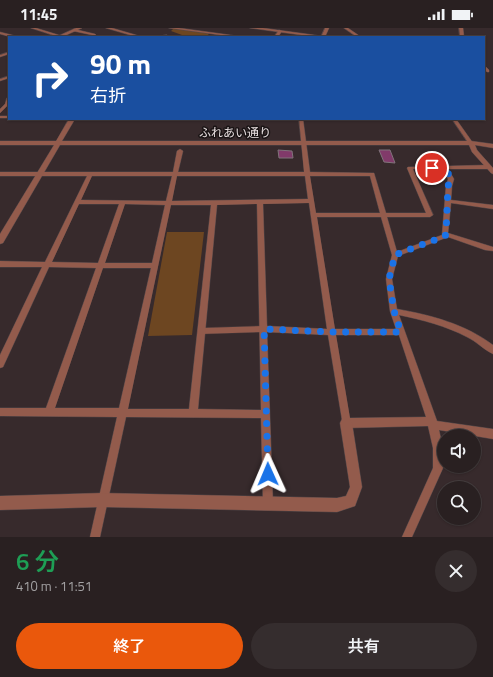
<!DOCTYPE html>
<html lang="ja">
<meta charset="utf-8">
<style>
body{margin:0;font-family:"Titillium Web","Noto Sans JP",sans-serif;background:#352d2e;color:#f1f3f6;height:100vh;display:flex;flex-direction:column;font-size:15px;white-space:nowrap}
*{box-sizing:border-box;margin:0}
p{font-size:13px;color:#a5a3a5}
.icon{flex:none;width:22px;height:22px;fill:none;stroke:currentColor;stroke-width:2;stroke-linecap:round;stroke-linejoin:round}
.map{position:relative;height:509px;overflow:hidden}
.side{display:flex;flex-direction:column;background:#292021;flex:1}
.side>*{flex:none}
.hud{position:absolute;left:8px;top:8px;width:477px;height:84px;border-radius:0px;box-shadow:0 1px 3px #0004,0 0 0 1px #453e3f;background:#1a4fa0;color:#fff;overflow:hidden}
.buttons{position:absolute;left:437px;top:401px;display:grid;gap:8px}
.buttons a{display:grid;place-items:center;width:44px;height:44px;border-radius:50%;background:#292021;box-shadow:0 1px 3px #0004,0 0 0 1px #453e3f;font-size:20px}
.pin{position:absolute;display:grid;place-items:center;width:34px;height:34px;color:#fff;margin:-17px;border:2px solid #fff;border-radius:50%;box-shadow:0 1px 4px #0007}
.me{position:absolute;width:44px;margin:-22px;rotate:359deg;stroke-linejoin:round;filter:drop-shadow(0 0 3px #0008)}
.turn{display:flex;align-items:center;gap:14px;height:84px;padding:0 16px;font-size:18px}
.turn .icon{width:52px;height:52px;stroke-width:2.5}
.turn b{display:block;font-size:28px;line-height:34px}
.round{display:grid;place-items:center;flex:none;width:42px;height:42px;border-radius:21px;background:#352d2e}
.headline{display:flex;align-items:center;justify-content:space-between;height:68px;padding:0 16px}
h1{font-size:24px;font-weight:600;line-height:30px;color:#1e9e55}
.button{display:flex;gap:8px;margin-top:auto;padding:8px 16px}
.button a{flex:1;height:46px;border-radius:24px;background:#ea580c;color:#fff;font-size:16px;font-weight:600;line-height:46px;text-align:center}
.button a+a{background:#352d2e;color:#f1f3f6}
.status{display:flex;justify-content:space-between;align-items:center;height:28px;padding:0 20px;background:#292021;direction:ltr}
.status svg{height:11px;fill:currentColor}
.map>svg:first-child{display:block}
.green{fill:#6d4621}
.building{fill:#813a6a;stroke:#81737b}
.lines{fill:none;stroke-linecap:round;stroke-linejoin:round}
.pedestrian-casing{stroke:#534749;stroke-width:0.5}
.minor-casing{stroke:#534749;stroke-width:1}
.tertiary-casing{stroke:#534749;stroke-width:1}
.pedestrian{fill:#935b4c;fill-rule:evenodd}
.minor{fill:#935b4c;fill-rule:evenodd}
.tertiary{fill:#935b4c;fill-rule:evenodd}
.route{stroke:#1a73e8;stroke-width:7;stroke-dasharray:0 12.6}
.labels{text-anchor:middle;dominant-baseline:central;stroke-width:3;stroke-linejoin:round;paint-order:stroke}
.far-street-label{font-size:12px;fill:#e8dfe0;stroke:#1a1415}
</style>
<div class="status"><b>11:45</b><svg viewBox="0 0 49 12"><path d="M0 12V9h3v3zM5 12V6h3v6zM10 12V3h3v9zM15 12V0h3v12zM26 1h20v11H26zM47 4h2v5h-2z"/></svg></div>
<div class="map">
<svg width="493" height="509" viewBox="0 0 493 509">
<rect width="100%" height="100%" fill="#372a2c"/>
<g class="green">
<polygon points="174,0 208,5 209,6 205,9 173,9 182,7 171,3"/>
<polygon points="167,204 204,204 192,307 148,308"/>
</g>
<g class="building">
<polygon points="278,122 292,123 293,130 279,130"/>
<polygon points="379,122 390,122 395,135 384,134"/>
</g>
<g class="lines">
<g class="pedestrian-casing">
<polygon id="pedestrian" points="264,298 266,299 267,301 266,303 264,304 201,306 199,305 198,303 199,301 201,300"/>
</g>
<g class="minor-casing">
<g id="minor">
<polygon points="31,0 36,0 62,8 59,9"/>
<polygon points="106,0 112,0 143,9 137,9"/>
<polygon points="169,0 179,0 245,9 235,9"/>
<polygon points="325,0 329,0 325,9 321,9"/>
<polygon points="344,0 348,0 361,9 357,9"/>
<polygon points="459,0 463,0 464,9 460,9"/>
<polygon points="74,1 95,6 96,7 94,9 90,9 92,7 73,3"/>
<polygon points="279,2 282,3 278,9 274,9"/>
<polygon points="0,4 16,8 17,9 11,9 0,6"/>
<polygon points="167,7 168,9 160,9 161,8"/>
<polygon points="9,24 9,26 0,29 0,27"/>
<polygon points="484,37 489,42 489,44 487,44 484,41"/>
<polygon points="9,48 9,50 0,53 0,51"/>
<polygon points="7,70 9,70 9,76 0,85 0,81 5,76"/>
<rect x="0" y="88" width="9" height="2"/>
<path d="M299 91H303L310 144 374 145 386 185H426L407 140 408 139 487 137 490 139 487 141H448L454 151 452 158 451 172 493 177V181L451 175 448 205 493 219V223L485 222 448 209 398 228 392 251 397 281C431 287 465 296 493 317V326C484 322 476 313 467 309 446 298 423 292 399 287L437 393 493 401V411L439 402 443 420V440L412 509H402L433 440V420L428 398 346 400 343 398 328 307 267 304 273 476 272 480 268 481 264 480 263 476 261 390 126 389 100 509H90L117 389 0 388V380H46L96 240 49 239 3 339 0 340V327L42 239H0V233L45 234 87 148H0V144H173L177 123 180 121 183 123 178 144H304ZM413 141H442L448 151 446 158 442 207 397 224 387 189H430L433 187ZM92 148H172L166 173 81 172ZM177 148H305L308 171 172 173ZM310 148H370L380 185H316ZM309 175 327 301 267 298 263 176ZM79 176H119L98 235 52 234ZM125 176 165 177 152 235H105ZM257 176 261 382 198 381 217 177ZM171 177H211L189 381H128ZM317 189H381L392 227 386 251 390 283 396 301H335ZM103 240H151L119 380H55ZM336 307H399L426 389 350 390Z"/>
<polygon points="452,91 456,91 473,115 473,116 469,116"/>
</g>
</g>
<g class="tertiary-casing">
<g id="tertiary">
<polygon points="76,0 82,0 62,9 56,9"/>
<polygon points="250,0 263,0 329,9 316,9"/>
<polygon points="69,91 75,91 62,113 471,113 493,116 493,120 475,117 477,122 493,140 493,146 491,145 472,124 469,117 60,117 3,215 0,216 0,206 54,117 0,117 0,113 56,113"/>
<polygon points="346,389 350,391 352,395 362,459 355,478 337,484 102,479 0,482 0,468 102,465 337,470 346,468 350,459 340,395 342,391"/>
</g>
</g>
<use href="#pedestrian" class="pedestrian"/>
<use href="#minor" class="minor"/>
<use href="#tertiary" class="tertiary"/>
</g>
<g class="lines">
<polyline class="route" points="268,446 264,301 331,304 401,304 394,283 389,251 395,227 445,208 446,206 448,158 451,150 444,139 432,140"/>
</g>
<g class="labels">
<g class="far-street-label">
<text x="235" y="104">ふれあい通り</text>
</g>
</g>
</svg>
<div class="buttons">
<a><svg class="icon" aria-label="sound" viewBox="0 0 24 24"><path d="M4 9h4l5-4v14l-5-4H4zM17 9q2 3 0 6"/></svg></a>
<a><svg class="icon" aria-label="search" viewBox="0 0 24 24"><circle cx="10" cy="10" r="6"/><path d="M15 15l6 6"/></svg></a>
</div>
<div class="pin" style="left:432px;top:140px;background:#d93025"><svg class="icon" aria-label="arrive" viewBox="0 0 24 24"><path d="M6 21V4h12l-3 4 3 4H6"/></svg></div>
<svg class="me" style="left:268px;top:446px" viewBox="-20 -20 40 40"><path d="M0-17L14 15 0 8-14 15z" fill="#1a73e8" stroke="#fff" stroke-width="4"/></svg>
<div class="hud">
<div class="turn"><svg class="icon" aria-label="right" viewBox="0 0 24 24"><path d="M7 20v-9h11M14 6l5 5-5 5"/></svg><div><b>90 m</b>右折</div></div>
</div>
</div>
<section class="side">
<div class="headline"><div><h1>6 分</h1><p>410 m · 11:51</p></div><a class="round"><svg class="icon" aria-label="close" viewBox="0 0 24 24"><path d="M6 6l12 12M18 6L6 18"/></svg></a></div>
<div class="button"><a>終了</a><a>共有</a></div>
</section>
